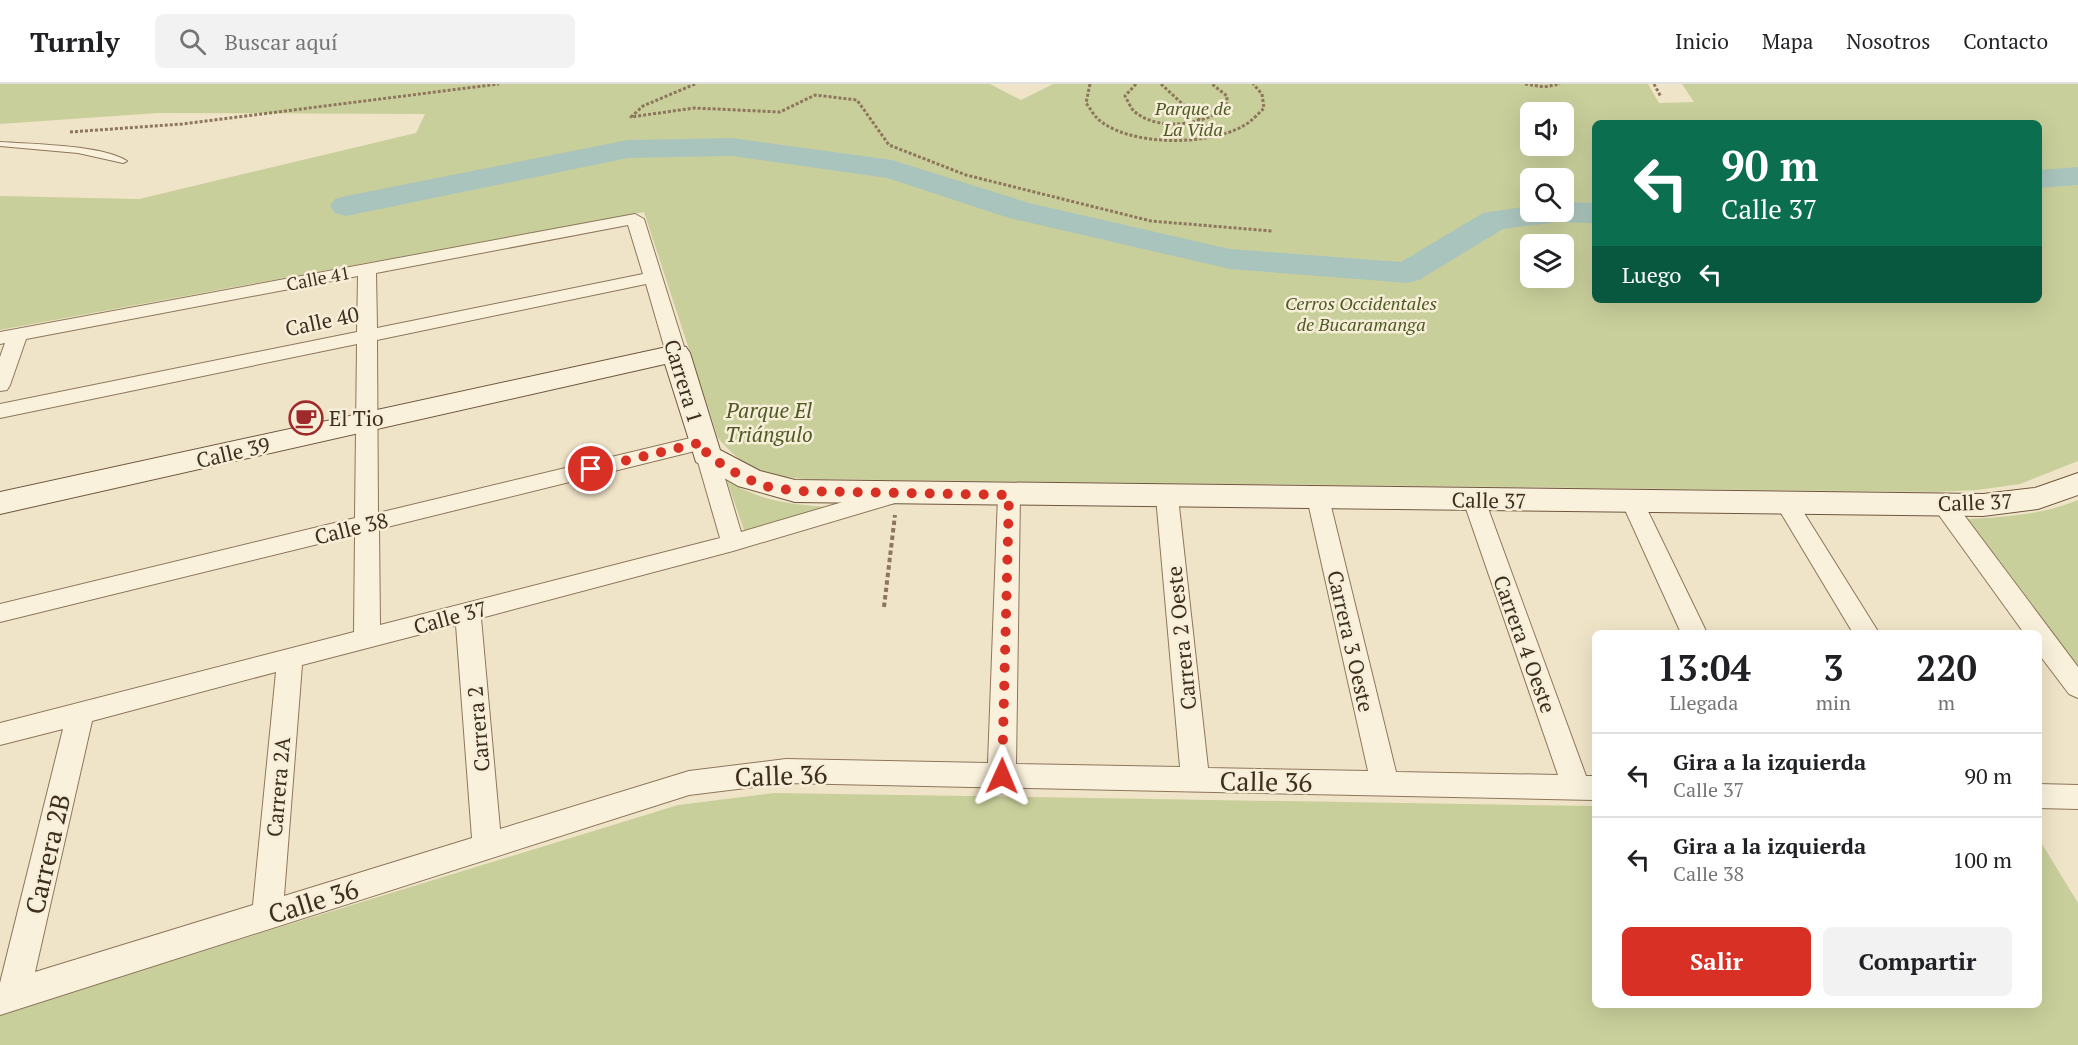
<!DOCTYPE html>
<html lang="es">
<meta charset="utf-8">
<style>
body{margin:0;font-family:"PT Serif",serif;background:#f2f2f2;color:#202124;height:100vh;display:flex;flex-direction:column;font-size:22px;white-space:nowrap}
*{box-sizing:border-box;margin:0}
p{font-size:20px;color:#757577}
.icon{flex:none;width:33px;height:33px;fill:none;stroke:currentColor;stroke-width:2;stroke-linecap:round;stroke-linejoin:round}
.map{position:relative;flex:1;overflow:hidden}
.side{position:absolute;left:1592px;top:546px;width:450px;height:378px;display:flex;flex-direction:column;background:#fff;border-radius:9px;box-shadow:0 6px 24px #0002}
.side>*{flex:none}
.guide{position:absolute;left:1592px;top:36px;width:450px;height:183px;border-radius:9px;box-shadow:0 6px 24px #0002;background:#0b6e4f;color:#fff;overflow:hidden}
.tools{position:absolute;left:1520px;top:18px;display:grid;gap:12px}
.tools a{display:grid;place-items:center;width:54px;height:54px;border-radius:9px;background:#fff;box-shadow:0 6px 24px #0002;font-size:30px}
.pin{position:absolute;display:grid;place-items:center;width:51px;height:51px;color:#fff;margin:-26px;border:3px solid #fff;border-radius:50%;box-shadow:0 2px 6px #0007}
.me{position:absolute;width:66px;margin:-33px;rotate:1deg;stroke-linejoin:round;filter:drop-shadow(0 0 4px #0008)}
.turn{display:flex;align-items:center;gap:21px;height:126px;padding:0 30px;font-size:27px}
.turn .icon{width:78px;height:78px;stroke-width:2.5}
.turn b{display:block;font-size:42px;line-height:51px}
.then{display:flex;align-items:center;height:57px;padding:0 30px;background:#0003;gap:12px;font-size:22px}
.eta{display:flex;justify-content:space-evenly;align-items:center;height:102px;text-align:center}
.eta b{font-size:36px;font-weight:600;line-height:42px}
.primary-button{display:flex;gap:12px;margin-top:auto;padding:12px 30px}
.primary-button a{flex:1;height:69px;border-radius:9px;background:#d93025;color:#fff;font-size:24px;font-weight:600;line-height:69px;text-align:center}
.primary-button a+a{background:#f2f2f2;color:#202124}
ul{padding:0;list-style:none}
li{display:flex;align-items:center;gap:18px;height:84px;padding:0 30px;border-top:2px solid #e0e0e0}
li div{flex:1}
li b{display:block;font-size:22px}
li em{font-style:normal}
header{display:flex;align-items:center;gap:36px;box-sizing:border-box;height:84px;padding:0 30px;background:#fff;border-bottom:2px solid #e0e0e0}
header strong{font-size:28px}
nav{display:flex;gap:33px;margin-inline-start:auto;font-size:21px}
.search{width:420px;height:54px;background:#f2f2f2;display:flex;align-items:center;gap:15px;box-sizing:border-box;padding:0 21px;border-radius:9px;color:#757577;font-size:22px}
.map>svg:first-child{display:block}
.green{fill:#c9cf9b;fill-rule:evenodd}
.lines{fill:none;stroke-linecap:round;stroke-linejoin:round}
.river{fill:#a9c4bc;fill-rule:evenodd}
.lane-casing{stroke:#8d765c;stroke-width:2}
.street-casing{stroke:#8d765c;stroke-width:2}
.secondary-casing{stroke:#6f573f;stroke-width:2}
.path-far1{stroke:#8d765c;stroke-width:3;stroke-dasharray:3 2;stroke-linecap:butt}
.path{stroke:#8d765c;stroke-width:4;stroke-dasharray:4.5 3;stroke-linecap:butt}
.lane{fill:#faf1dc;fill-rule:evenodd}
.street{fill:#faf1dc;fill-rule:evenodd}
.secondary{fill:#faf1dc;fill-rule:evenodd}
.route{stroke:#d93025;stroke-width:10;stroke-dasharray:0 18}
.labels{text-anchor:middle;dominant-baseline:central;stroke-width:5;stroke-linejoin:round;paint-order:stroke}
.far-park-label{font-size:18px;font-style:italic;fill:#4d5a26;stroke:#f7eed8}
.far-street-label{font-size:18px;fill:#3d2e20;stroke:#f7eed8}
.street-label{font-size:21px;fill:#3d2e20;stroke:#f7eed8}
.park-label{font-size:21px;font-style:italic;fill:#4d5a26;stroke:#f7eed8}
.poi-label{font-size:21px;fill:#3d2e20;stroke:#f7eed8;text-anchor:start}
.near-street-label{font-size:26px;fill:#3d2e20;stroke:#f7eed8}
</style>
<header>
<strong>Turnly</strong>
<div class="search"><svg class="icon" aria-label="search" viewBox="0 0 24 24"><circle cx="10" cy="10" r="6"/><path d="M15 15l6 6"/></svg>Buscar aquí</div>
<nav><a>Inicio</a><a>Mapa</a><a>Nosotros</a><a>Contacto</a></nav>
</header>
<div class="map">
<svg width="2078" height="961" viewBox="0 0 2078 961">
<rect width="100%" height="100%" fill="#f0e4c8"/>
<g class="green">
<path d="M0 0H990L1021 16 1053 0H1648L1659 19 1694 18 1682 0H2078V377L2020 400 1977 406 1935 408 803 395C760 390 747 387 718 354L644 128 0 246V112L139 115 416 49 425 30 158 29 0 40ZM1530 28H1563V62H1530ZM1594 39H2038V216H1594ZM1530 94H1563V128H1530ZM1530 160H1563V194H1530Z"/>
<path d="M727 397C762 417 787 420 827 423L745 449Z"/>
<path d="M2078 416V583L1966 435C2005 433 2041 431 2078 416Z"/>
<polygon points="774,709 1594,722 1594,921 2038,921 2039,755 2078,819 2078,961 0,961 0,929 678,721"/>
</g>
<g class="lines">
<g class="river">
<polygon points="732,54 892,76 1029,119 1230,165 1401,178 1483,129 1530,122 1530,128 1563,128 1563,118 1594,119 1594,139 1558,138 1503,145 1419,196 1407,199 1230,185 1009,134 887,94 732,72 628,74 346,132 335,129 330,122 335,115 346,112 628,56"/>
<polygon points="2078,83 2078,101 2038,104 2038,86"/>
</g>
<g class="lane-casing">
<path id="lane" d="M0 58C31 60 103 61 127 77L123 79 78 69 0 62Z"/>
</g>
<g class="street-casing">
<g id="street">
<path d="M635 130 644 135 686 269 683 273H669L666 269 646 200 377 256 378 429 703 351 711 353 714 358 708 364 715 366 718 371 741 448 897 402 905 404 908 410 905 416 733 467 481 534 500 745 689 687 786 675 988 679 998 411 1001 405 1009 403 1017 405 1020 411 1016 680 1180 683 1156 413 1159 407 1167 405 1175 407 1178 413 1208 684 1368 687 1307 414 1310 408 1318 406 1326 408 1329 414 1396 688 1558 691 1463 416 1466 410 1474 408 1482 410 1485 416 1586 692H1594V716L786 699 689 711 0 931V899L63 645 0 661V639L354 548 355 451 0 538V520L355 434 357 260 0 334V320L357 248 358 192 26 255 10 301 7 306 0 307V273L5 259 0 260V248ZM628 141 643 190 377 244 376 189ZM699 366 696 371 720 454 380 541 379 445ZM456 541 472 754 284 812 302 581ZM276 588 253 821 35 888 92 637Z"/>
<polygon points="1632,409 1640,411 1643,417 1707,549 1681,549 1621,417 1624,411"/>
<polygon points="1786,411 1794,413 1879,549 1853,549 1775,419 1778,413"/>
<polygon points="1944,413 1952,415 2078,583 2078,614 2069,610 2038,569 2038,549 2024,549 1936,427 1933,421 1936,415"/>
<polygon points="2038,700 2078,701 2078,725 2038,724"/>
</g>
</g>
<g class="secondary-casing">
<polygon id="secondary" points="676,261 686,263 690,269 720,366 760,387 795,396 1983,410 2035,404 2078,389 2078,411 2038,425 1983,432 795,418 738,402 696,378 665,280 0,430 0,408"/>
</g>
<g class="path-far1">
<polyline points="695,0 643,22 631,33 694,24 780,28 815,11 857,16 889,61 966,91 1151,137 1272,147"/>
<path d="M1090 0 1086 19C1090 24 1093 30 1097 34 1127 63 1209 62 1243 42 1251 38 1258 30 1264 24L1262 10 1253 0"/>
<path d="M1136 0 1125 12C1128 17 1131 25 1135 28 1160 48 1203 41 1227 23V12L1212 0"/>
<polyline points="1161,0 1218,53"/>
<polyline points="1525,0 1544,3 1560,0"/>
<polyline points="1654,0 1661,13"/>
<polyline points="70,48 182,40 499,0"/>
</g>
<polyline class="path" points="884,523 895,431"/>
<use href="#lane" class="lane"/>
<use href="#street" class="street"/>
<use href="#secondary" class="secondary"/>
</g>
<g class="lines">
<polyline class="route" points="591,385 703,358 707,371 741,392 764,402 795,407 1009,411 1002,692"/>
</g>
<defs>
<g id="cafe-ring" transform="scale(1.725)"><circle r="9.5" fill="#f7eed8" stroke="#9e2a2b" stroke-width="1.5"/><path d="M-5.5-4.5H6V0H3Q3 3.5 0 3.5H-2.5Q-5.5 3.5-5.5 0ZM3-3.2v2h1.7v-2ZM-6 4.5H4V6H-6Z" fill="#9e2a2b"/></g>
</defs>
<g fill-rule="evenodd">
<use href="#cafe-ring" x="306" y="334"/>
</g>
<g class="labels">
<g class="far-park-label">
<text x="1193" y="24">Parque de<tspan x="1193" dy="21">La Vida</tspan></text>
<text x="1361" y="219">Cerros Occidentales<tspan x="1361" dy="21">de Bucaramanga</tspan></text>
</g>
<g class="far-street-label">
<text transform="translate(318 194) rotate(-11)">Calle 41</text>
</g>
<g class="street-label">
<text transform="translate(322 237) rotate(-12)">Calle 40</text>
<text transform="translate(684 297) rotate(73)">Carrera 1</text>
<text transform="translate(233 368) rotate(-13)">Calle 39</text>
<text transform="translate(1489 416) rotate(1)">Calle 37</text>
<text transform="translate(1975 418) rotate(-2)">Calle 37</text>
<text transform="translate(351 444) rotate(-14)">Calle 38</text>
<text transform="translate(450 533) rotate(-15)">Calle 37</text>
<text transform="translate(1181 554) rotate(-96)">Carrera 2 Oeste</text>
<text transform="translate(1351 557) rotate(77)">Carrera 3 Oeste</text>
<text transform="translate(1525 560) rotate(70)">Carrera 4 Oeste</text>
<text transform="translate(478 645) rotate(-95)">Carrera 2</text>
<text transform="translate(278 703) rotate(-85)">Carrera 2A</text>
</g>
<g class="park-label">
<text x="769" y="326">Parque El<tspan x="769" dy="24">Triángulo</tspan></text>
</g>
<g class="poi-label">
<text x="329" y="334">El Tio</text>
</g>
<g class="near-street-label">
<text transform="translate(781 691) rotate(-2)">Calle 36</text>
<text transform="translate(1266 697) rotate(1)">Calle 36</text>
<text transform="translate(47 770) rotate(-77)">Carrera 2B</text>
<text transform="translate(313 817) rotate(-17)">Calle 36</text>
</g>
</g>
</svg>
<div class="tools">
<a><svg class="icon" aria-label="sound" viewBox="0 0 24 24"><path d="M4 9h4l5-4v14l-5-4H4zM17 9q2 3 0 6"/></svg></a>
<a><svg class="icon" aria-label="search" viewBox="0 0 24 24"><circle cx="10" cy="10" r="6"/><path d="M15 15l6 6"/></svg></a>
<a><svg class="icon" aria-label="layers" viewBox="0 0 24 24"><path d="M12 4l9 5-9 5-9-5zM3 14l9 5 9-5"/></svg></a>
</div>
<div class="pin" style="left:591px;top:385px;background:#d93025"><svg class="icon" aria-label="arrive" viewBox="0 0 24 24"><path d="M6 21V4h12l-3 4 3 4H6"/></svg></div>
<svg class="me" style="left:1002px;top:692px" viewBox="-20 -20 40 40"><path d="M0-17L14 15 0 8-14 15z" fill="#d93025" stroke="#fff" stroke-width="4"/></svg>
<div class="guide">
<div class="turn"><svg class="icon" aria-label="left" viewBox="0 0 24 24"><path d="M17 20v-9H6M10 6l-5 5 5 5"/></svg><div><b>90 m</b>Calle 37</div></div>
<div class="then">Luego<svg class="icon" aria-label="left" viewBox="0 0 24 24"><path d="M17 20v-9H6M10 6l-5 5 5 5"/></svg></div>
</div>
<section class="side">
<div class="eta">
<div><b>13:04</b><p>Llegada</p></div>
<div><b>3</b><p>min</p></div>
<div><b>220</b><p>m</p></div>
</div>
<ul>
<li><svg class="icon" aria-label="left" viewBox="0 0 24 24"><path d="M17 20v-9H6M10 6l-5 5 5 5"/></svg><div><b>Gira a la izquierda</b><p>Calle 37</p></div><em>90 m</em></li>
<li><svg class="icon" aria-label="left" viewBox="0 0 24 24"><path d="M17 20v-9H6M10 6l-5 5 5 5"/></svg><div><b>Gira a la izquierda</b><p>Calle 38</p></div><em>100 m</em></li>
</ul>
<div class="primary-button"><a>Salir</a><a>Compartir</a></div>
</section>
</div>
